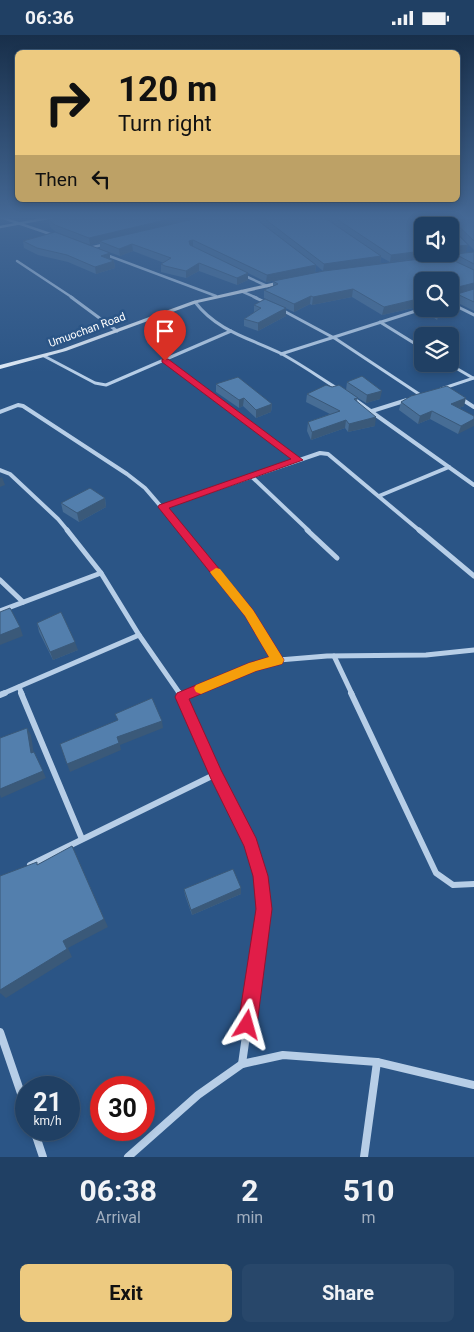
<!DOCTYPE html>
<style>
body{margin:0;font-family:Roboto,sans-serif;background:#28476a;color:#f1f3f6;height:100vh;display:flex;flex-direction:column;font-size:19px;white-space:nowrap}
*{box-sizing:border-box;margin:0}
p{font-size:16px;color:#a2afbf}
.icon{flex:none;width:28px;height:28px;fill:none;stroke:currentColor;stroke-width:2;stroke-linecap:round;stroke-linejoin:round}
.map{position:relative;height:1122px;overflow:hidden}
.details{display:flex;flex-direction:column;background:#204064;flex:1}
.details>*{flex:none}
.banner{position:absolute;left:15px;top:15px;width:445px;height:152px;border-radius:8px;box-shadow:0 2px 8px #0003,0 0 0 1px #3d5978;background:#edca80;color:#111;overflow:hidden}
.tools{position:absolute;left:414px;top:182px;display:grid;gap:10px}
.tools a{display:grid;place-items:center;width:45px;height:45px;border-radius:8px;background:#204064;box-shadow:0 2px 8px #0003,0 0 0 1px #3d5978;font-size:25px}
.speed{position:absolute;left:15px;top:1041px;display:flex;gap:10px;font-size:25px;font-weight:700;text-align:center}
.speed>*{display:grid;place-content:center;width:65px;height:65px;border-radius:50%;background:#204064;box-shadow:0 2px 8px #0003,0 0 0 1px #3d5978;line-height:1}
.speed small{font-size:12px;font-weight:400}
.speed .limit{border:8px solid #d22;background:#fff;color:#111}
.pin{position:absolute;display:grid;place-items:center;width:42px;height:42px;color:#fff;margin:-51px -21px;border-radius:50% 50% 50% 0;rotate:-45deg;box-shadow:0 0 5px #0007}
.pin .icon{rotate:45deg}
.me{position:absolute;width:55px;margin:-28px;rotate:8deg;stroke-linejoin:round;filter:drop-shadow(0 0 4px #0008)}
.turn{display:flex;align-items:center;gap:18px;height:105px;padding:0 20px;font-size:22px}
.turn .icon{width:65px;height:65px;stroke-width:2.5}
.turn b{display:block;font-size:35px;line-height:42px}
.then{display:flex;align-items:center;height:48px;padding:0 20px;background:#0003;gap:10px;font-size:19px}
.eta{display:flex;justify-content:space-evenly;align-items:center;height:85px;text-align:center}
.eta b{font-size:30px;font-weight:700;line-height:35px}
.button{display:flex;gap:10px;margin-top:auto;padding:10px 20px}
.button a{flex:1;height:58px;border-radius:8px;background:#edca80;color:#111;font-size:20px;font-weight:700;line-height:58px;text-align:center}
.button a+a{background:#28476a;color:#f1f3f6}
.status{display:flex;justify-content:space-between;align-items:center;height:35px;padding:0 25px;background:#204064;direction:ltr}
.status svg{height:14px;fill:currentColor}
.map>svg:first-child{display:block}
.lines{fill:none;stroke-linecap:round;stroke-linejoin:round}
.street-far5{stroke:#b7cee7;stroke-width:2.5}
.street-far4{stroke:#b7cee7;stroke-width:3}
.street-far3{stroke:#b7cee7;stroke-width:4}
.street-far2{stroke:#b7cee7;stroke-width:5}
.street-far1{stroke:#b7cee7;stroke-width:6}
.street{stroke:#b7cee7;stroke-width:8}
.secondary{fill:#e0ebf7;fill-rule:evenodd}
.wall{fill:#476d95}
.shaded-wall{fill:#3a5979}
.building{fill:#537fad;stroke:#3a5979}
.route{fill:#e11d48;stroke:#92132f}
.slow{fill:#f59e0b}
.labels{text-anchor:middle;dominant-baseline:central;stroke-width:5;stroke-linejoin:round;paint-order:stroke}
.far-street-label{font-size:11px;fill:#fff;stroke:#2b5586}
</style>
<div class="status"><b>06:36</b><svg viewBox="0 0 49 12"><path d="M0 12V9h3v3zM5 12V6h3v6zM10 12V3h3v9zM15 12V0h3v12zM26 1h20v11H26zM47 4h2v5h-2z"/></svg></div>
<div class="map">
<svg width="474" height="1122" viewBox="0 0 474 1122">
<rect width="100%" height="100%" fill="#2b5586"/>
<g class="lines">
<g class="street-far5">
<polyline points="0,182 56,201"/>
<polyline points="0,192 59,181"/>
<polyline points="89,213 106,209"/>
<polyline points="104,219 216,261"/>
<polyline points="17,226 73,263"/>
<polyline points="243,240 267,251"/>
<polyline points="241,256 257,263"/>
<polyline points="456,263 474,258"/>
</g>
<g class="street-far4">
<polyline points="71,262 117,296"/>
<polyline points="254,262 267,268"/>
<polyline points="450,265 460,262"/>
<path d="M195 267C217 296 249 303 280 318 301 329 320 343 340 355"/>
<polyline points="450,268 474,280"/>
<polyline points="282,275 336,304 422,361"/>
<polyline points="380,287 422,313"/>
<polyline points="281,319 422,274"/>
<polyline points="44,321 95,348 106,350 231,296"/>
<polyline points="165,326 219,366"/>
<polyline points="449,329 473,343"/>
<polyline points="441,354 474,343"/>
<polyline points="460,363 465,366"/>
<polyline points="354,364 357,366"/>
<polyline points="403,366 407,365"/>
</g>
<g class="street-far3">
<polyline points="217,365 298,425"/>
<polyline points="355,365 474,450"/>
<polyline points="463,365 474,372"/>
<polyline points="372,376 407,365"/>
<polyline points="0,377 18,370 23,371 127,439 145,453 182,496"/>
<polyline points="0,435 10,439 58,484 68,496"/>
<polyline points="251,441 309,496"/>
<polyline points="379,461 449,432"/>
<polyline points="163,472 320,418 328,419 420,496"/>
</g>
<g class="street-far2">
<polyline points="67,495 101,538"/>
<polyline points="181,495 249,578 278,625"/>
<polyline points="307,495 337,523"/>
<polyline points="419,495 474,541"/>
<polyline points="0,545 23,567"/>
<polyline points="0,576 101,538 139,600 180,659"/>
<polyline points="334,621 352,659"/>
<polyline points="19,652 22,659"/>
<polyline points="2,659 139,600"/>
<polyline points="188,659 241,635 279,625 327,621 426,620 474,615"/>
</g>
<g class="street-far1">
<polyline points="21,658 82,804"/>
<path d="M179 658C193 678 204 712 214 735 235 781 258 813 263 864"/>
<polyline points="351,658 436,838 453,850 474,849"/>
<polyline points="0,660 5,658"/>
<polyline points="182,662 191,658"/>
<polyline points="30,830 216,739"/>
</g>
<g class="street">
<polyline points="0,997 26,1073"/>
<polyline points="242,1029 264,874 263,863"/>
<polyline points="34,1095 43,1122"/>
<polyline points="128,1122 198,1060 242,1029 283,1020 377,1027 474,1050"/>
<polyline points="364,1122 377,1027"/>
</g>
<g class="secondary">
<polygon points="474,218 474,222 435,226 432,224"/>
<polygon points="285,245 288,247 287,248 197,268 66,316 0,334 0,330 62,314 193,266"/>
</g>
</g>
<g class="wall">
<polygon points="71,181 474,181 474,215 450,191 466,217 390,227 381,222 380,229 323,236 316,230 315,238 266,247 248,238 248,245 237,250 199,236 186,243 165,238 161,237 161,229 164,228 133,216 120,221 100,214 100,208 90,210 56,197 50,192 49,185"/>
<polygon points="23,206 110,218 110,224 114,226 115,233 96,239 68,227 38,220 24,213"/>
<polygon points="474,217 474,276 456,267 457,260 422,246 422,271 382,280 352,262 312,270 310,269 294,277 264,263 264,255 273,252 273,246 454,225 455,219"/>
<polygon points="254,270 286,281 258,296 244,291 244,284 254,278"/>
<polygon points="425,274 443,274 437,285 424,276"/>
<polygon points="347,347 380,364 366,368 358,363 357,366 375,391 348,397 345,393 311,405 307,396 308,387 330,379 306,367 307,359 332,352 346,355"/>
<polygon points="216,349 272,369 271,377 256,383 243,371 239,373 216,357"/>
<polygon points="401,367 464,371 459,373 474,381 458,399 430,384 418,389 399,375"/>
<polygon points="105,463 106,472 79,487 63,477 61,468"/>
<polygon points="37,588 78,615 53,625 39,597"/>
<polygon points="241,853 241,859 192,880 185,860 184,854"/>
</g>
<g class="shaded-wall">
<polygon points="182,181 193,181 193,185 99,206 100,208 90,210 89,203"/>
<polygon points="193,205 193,212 189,213 189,206"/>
<polygon points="132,209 133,216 120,221 119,214"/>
<polygon points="468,210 466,217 390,227 391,220 422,216 422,219 450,219 450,212"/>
<polygon points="110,218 110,224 101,221"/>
<polygon points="381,221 380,229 323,236 324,229"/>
<polygon points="114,226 115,233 96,239 95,232"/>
<polygon points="199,228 199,236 186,243 186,236"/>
<polygon points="316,230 315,238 266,247 267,240"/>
<polygon points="248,238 248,245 237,250 237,243"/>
<polygon points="474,248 474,255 450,262 450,254"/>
<polygon points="353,254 352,262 312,270 313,262"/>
<polygon points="311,261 310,269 294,277 294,269"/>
<polygon points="422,263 422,271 382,280 384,272"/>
<polygon points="286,273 286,281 258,296 258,288"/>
<polygon points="441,274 443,274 437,285 439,277"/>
<polygon points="382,356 380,364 366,368 367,360"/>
<polygon points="244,363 243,371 239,373 239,365"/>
<polygon points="466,363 464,371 449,377 451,369"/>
<polygon points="272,369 271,377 256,383 256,375"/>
<polygon points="432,376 430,384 418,389 420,381"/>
<polygon points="376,382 375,391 348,397 349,389"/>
<polygon points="474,384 474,391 458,399 461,391"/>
<polygon points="346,385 345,393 311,405 312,397"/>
<polygon points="2,442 5,450 0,452 0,443"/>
<polygon points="105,463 106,472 79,487 77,478"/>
<polygon points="20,592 23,601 0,610 0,600"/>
<polygon points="75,607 78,615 53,625 50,617"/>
<polygon points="162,686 163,693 120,710 121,715 70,737 67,729 117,702"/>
<polygon points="27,693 31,700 35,726 31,718"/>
<polygon points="43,736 46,743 1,763 0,760 0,754"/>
<polygon points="72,811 108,892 68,913 72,922 6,963 0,958 0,955 63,906"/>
<polygon points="241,853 241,859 192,880 191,875"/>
</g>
<g class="building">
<polygon points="68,181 182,181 89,203 55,190 49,185"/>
<polygon points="196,181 252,181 316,230 267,240 193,205 189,206 190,210 248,238 237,243 199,228 186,236 165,231 161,229 171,223 132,209 119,214 99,206 194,184"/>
<polygon points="261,181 322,181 381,221 324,229"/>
<polygon points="332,181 440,181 468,210 450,212 450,191 422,191 422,216 391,220"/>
<polygon points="448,181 474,181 474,206"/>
<polygon points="55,197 110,218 101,221 114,226 95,232 67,220 37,213 23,206"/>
<polygon points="474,217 474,229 455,219"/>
<polygon points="444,221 474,235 474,248 450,254 450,246 422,246 422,263 384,272 353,254 313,262 311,261 294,269 264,255 278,249 273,246 324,236"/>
<polygon points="474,254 474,267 457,259"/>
<polygon points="265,264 286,273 258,288 244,284 261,273 254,270"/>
<polygon points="434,274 441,274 439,277"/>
<polygon points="362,341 382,356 367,360 347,347"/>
<polygon points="238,342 272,369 256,375 244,363 239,365 216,349"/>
<polygon points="326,350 332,352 339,350 358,363 354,364 376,382 349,389 346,385 312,397 308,387 340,376 307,359"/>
<polygon points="447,351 466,363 451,369 474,381 474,384 461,391 432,376 420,381 401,367 411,361"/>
<polygon points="90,453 105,463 77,478 61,468"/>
<polygon points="10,573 20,592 0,600 0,577"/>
<polygon points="61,577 75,607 50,617 37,588"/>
<polygon points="152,663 162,686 117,702 119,708 67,729 60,709 118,685 115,679"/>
<polygon points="27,693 31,718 34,717 43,736 0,754 0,703"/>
<polygon points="72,811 104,884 63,906 67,914 0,955 0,841 37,827 37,830"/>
<polygon points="233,834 241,853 191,875 184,854"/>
</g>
<linearGradient id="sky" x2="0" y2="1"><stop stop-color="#182f4a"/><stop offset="0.54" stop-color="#446895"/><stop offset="1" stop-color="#446895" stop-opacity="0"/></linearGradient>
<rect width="474" height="338" fill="url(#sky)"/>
<polygon class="route" points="162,324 168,324 303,425 169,473 253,575 284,625 282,629 256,636 189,664 221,735 256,803 268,841 272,874 257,990 254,996 247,999 241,996 238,990 256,874 253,841 244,811 211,744 175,662 177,658 249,628 269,622 245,581 158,472 159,470 291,424 162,327"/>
<polygon class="slow" points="216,533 220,534 253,575 284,625 282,629 256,636 201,659 196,657 194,653 196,650 249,628 269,622 245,581 212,540 210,537"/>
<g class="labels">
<g class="far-street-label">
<text transform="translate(87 295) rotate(-20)">Umuochan Road</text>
</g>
</g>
</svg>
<div class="tools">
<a><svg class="icon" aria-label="sound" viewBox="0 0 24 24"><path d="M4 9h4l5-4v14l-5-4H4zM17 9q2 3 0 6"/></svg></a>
<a><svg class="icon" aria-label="search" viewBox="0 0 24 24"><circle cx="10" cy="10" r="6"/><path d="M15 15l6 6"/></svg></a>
<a><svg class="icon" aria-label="layers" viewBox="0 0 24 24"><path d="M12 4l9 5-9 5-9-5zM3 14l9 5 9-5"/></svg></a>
</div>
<div class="speed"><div>21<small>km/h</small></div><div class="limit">30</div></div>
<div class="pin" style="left:165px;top:326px;background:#d93025"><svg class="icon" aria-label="arrive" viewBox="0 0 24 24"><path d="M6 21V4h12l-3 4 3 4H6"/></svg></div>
<svg class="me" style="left:247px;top:990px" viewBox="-20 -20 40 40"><path d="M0-17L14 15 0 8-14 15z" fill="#e11d48" stroke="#fff" stroke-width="4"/></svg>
<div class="banner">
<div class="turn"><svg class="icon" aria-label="right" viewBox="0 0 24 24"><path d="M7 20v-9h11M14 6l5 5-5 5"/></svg><div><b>120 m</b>Turn right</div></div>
<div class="then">Then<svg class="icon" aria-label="left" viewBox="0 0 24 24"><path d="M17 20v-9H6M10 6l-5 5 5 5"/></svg></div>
</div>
</div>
<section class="details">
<div class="eta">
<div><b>06:38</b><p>Arrival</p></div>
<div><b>2</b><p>min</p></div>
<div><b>510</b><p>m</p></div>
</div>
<div class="button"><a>Exit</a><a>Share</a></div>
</section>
